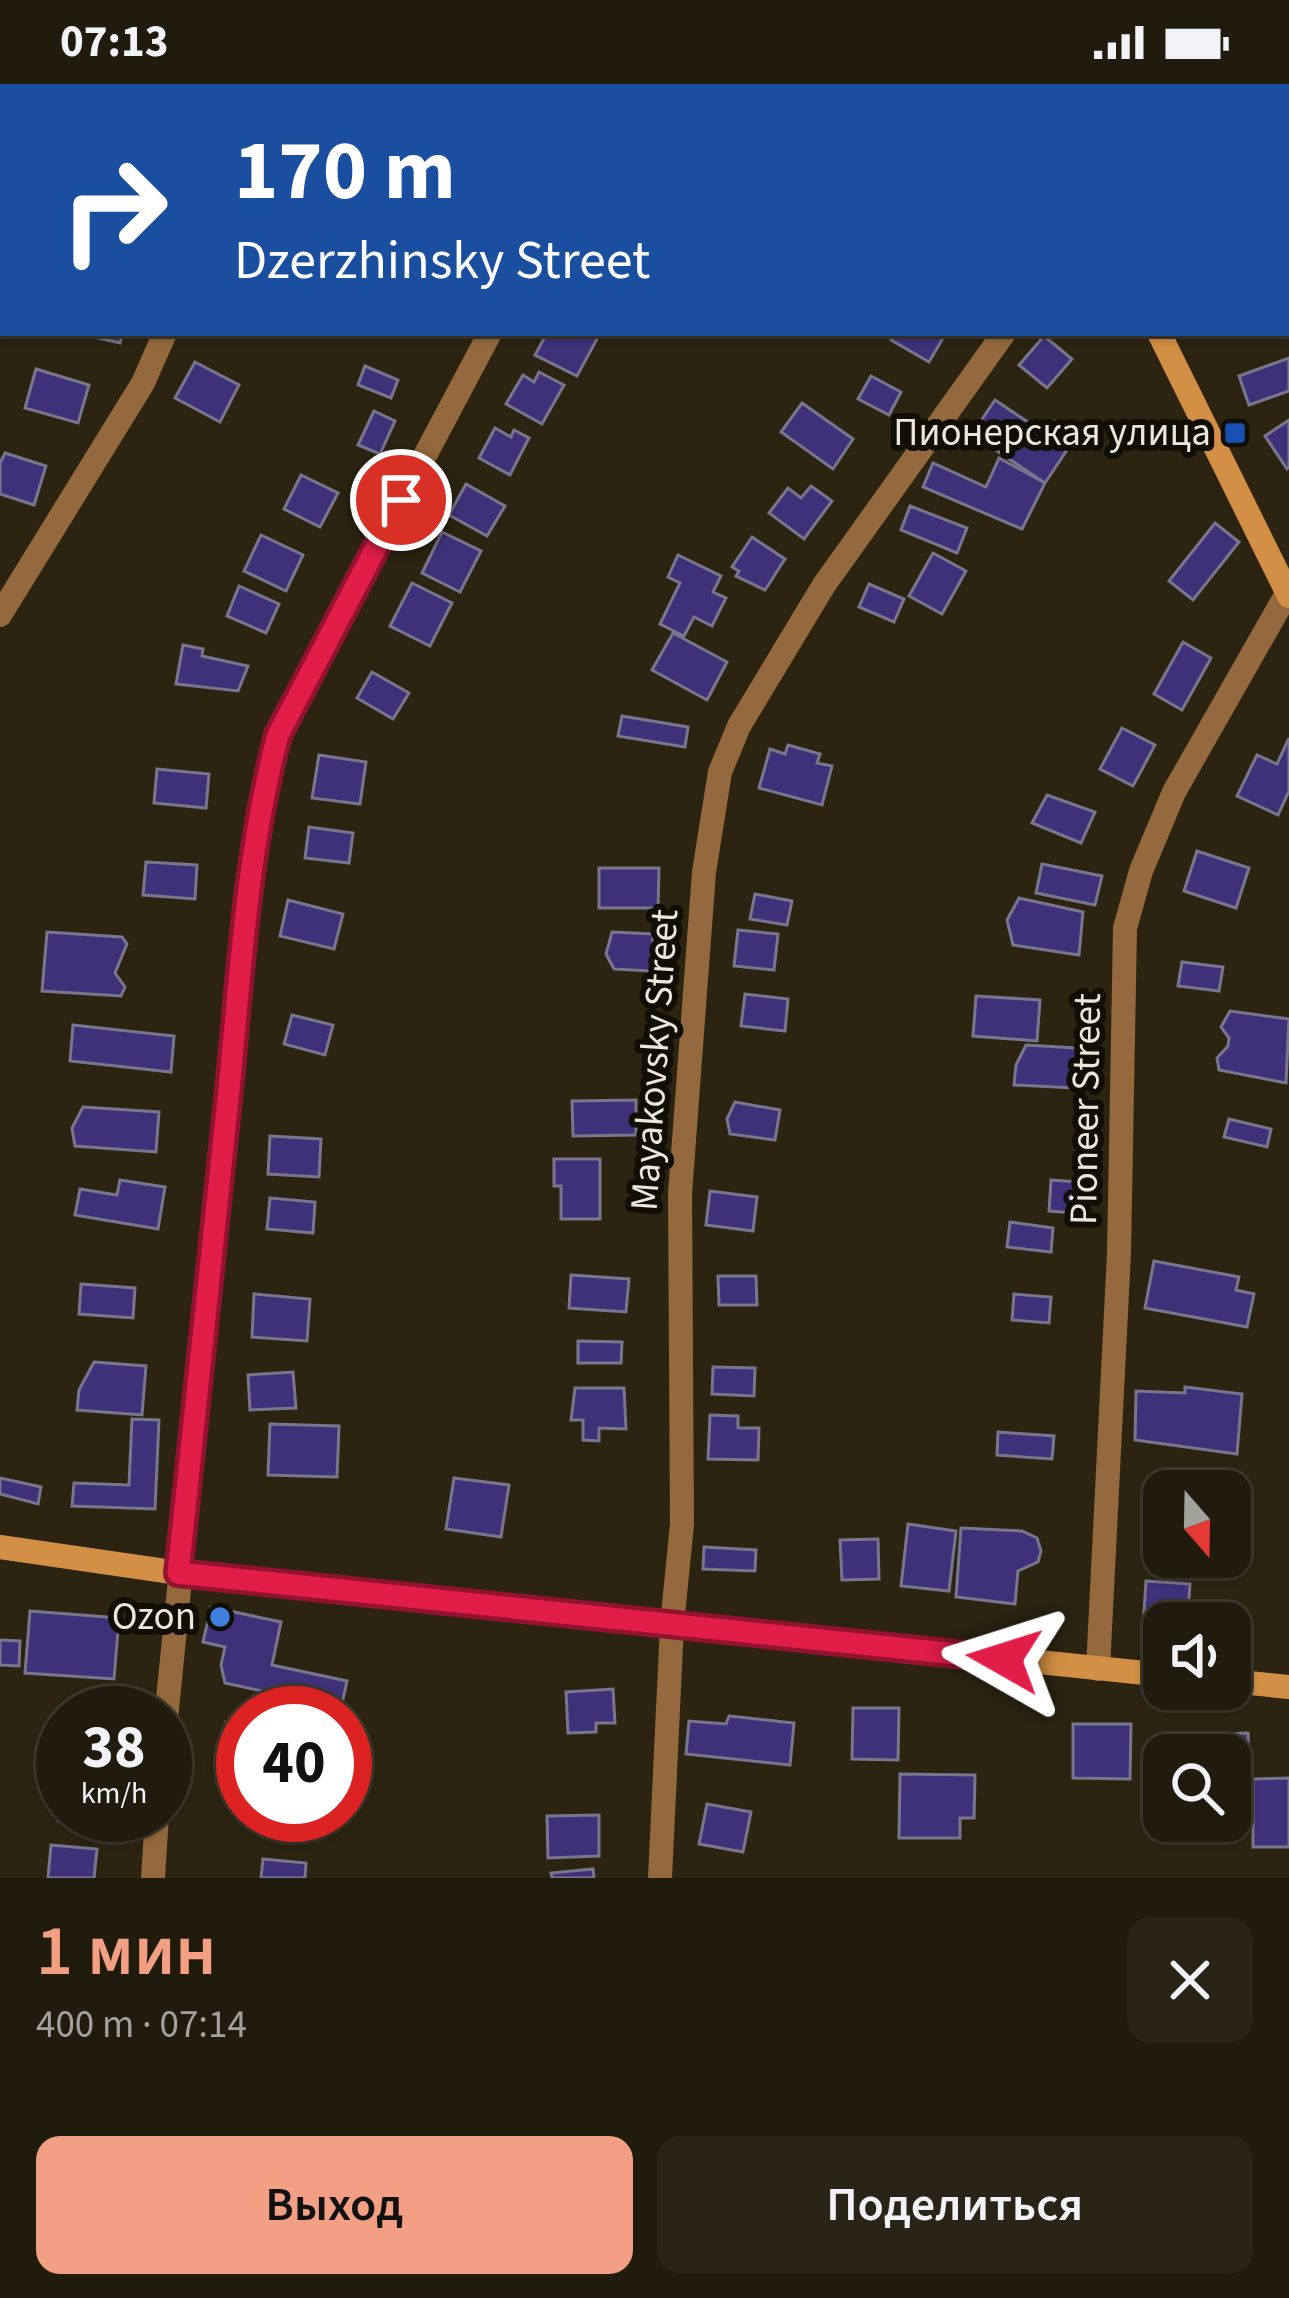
<!DOCTYPE html>
<html lang="ru">
<meta charset="utf-8">
<style>
body{margin:0;font-family:"Source Sans 3",sans-serif;background:#292416;color:#f1f3f6;height:100vh;display:flex;flex-direction:column;font-size:45px;white-space:nowrap}
*{box-sizing:border-box;margin:0}
p{font-size:39px;color:#a2a19d}
.icon{flex:none;width:66px;height:66px;fill:none;stroke:currentColor;stroke-width:2;stroke-linecap:round;stroke-linejoin:round}
.map{position:relative;height:1794px;overflow:hidden}
.panel{display:flex;flex-direction:column;background:#211b0d;flex:1}
.panel>*{flex:none}
.banner{position:absolute;left:0px;top:0px;width:1290px;height:252px;box-shadow:0 3px 9px #0004,0 0 0 3px #3e392e;background:#1a4fa0;color:#fff;overflow:hidden}
.needle{width:78px;rotate:160deg}
.tools{position:absolute;left:1143px;top:1386px;display:grid;gap:24px}
.tools a{display:grid;place-items:center;width:108px;height:108px;border-radius:24px;background:#211b0d;box-shadow:0 3px 9px #0004,0 0 0 3px #3e392e;font-size:60px}
.speed{position:absolute;left:36px;top:1602px;display:flex;gap:24px;font-size:60px;font-weight:700;text-align:center}
.speed>*{display:grid;place-content:center;width:156px;height:156px;border-radius:50%;background:#211b0d;box-shadow:0 3px 9px #0004,0 0 0 3px #3e392e;line-height:1}
.speed small{font-size:30px;font-weight:400}
.speed .limit{border:18px solid #d22;background:#fff;color:#111}
.pin{position:absolute;display:grid;place-items:center;width:102px;height:102px;color:#fff;margin:-51px;border:6px solid #fff;border-radius:50%;box-shadow:0 3px 12px #0007}
.me{position:absolute;width:132px;margin:-66px;rotate:276deg;stroke-linejoin:round;filter:drop-shadow(0 0 9px #0008)}
.turn{display:flex;align-items:center;gap:42px;height:252px;padding:0 36px;font-size:54px}
.turn .icon{width:156px;height:156px;stroke-width:2.5}
.turn b{display:block;font-size:84px;line-height:102px}
.round{display:grid;place-items:center;flex:none;width:126px;height:126px;border-radius:24px;background:#292416}
.headline{display:flex;align-items:center;justify-content:space-between;height:204px;padding:0 36px}
h1{font-size:72px;font-weight:600;line-height:90px;color:#f39f84}
.button{display:flex;gap:24px;margin-top:auto;padding:24px 36px}
.button a{flex:1;height:138px;border-radius:24px;background:#f39f84;color:#111;font-size:48px;font-weight:600;line-height:138px;text-align:center}
.button a+a{background:#292416;color:#f1f3f6}
.status{display:flex;justify-content:space-between;align-items:center;height:84px;padding:0 60px;background:#211b0d;direction:ltr}
.status svg{height:33px;fill:currentColor}
.map>svg:first-child{display:block}
.building{fill:#3e3179;stroke:#78768d;stroke-width:3}
.lines{fill:none;stroke-linecap:round;stroke-linejoin:round}
.lane{stroke:#93693d;stroke-width:15}
.street{stroke:#93693d;stroke-width:24}
.secondary{stroke:#d28f45;stroke-width:24}
.route-casing{stroke:#92132f;stroke-width:30}
.route{stroke:#e11d48;stroke-width:21}
.transit-dot{fill:#1a4fb4;stroke:#110e06;stroke-width:4.5}
.shop-dot{fill:#3f7fe0;stroke:#110e06;stroke-width:4.5}
.labels{text-anchor:middle;dominant-baseline:central;stroke-width:12;stroke-linejoin:round;paint-order:stroke}
.poi-label{font-size:39px;fill:#ede7db;stroke:#110e06;text-anchor:end}
.street-label{font-size:39px;fill:#ede7db;stroke:#110e06}
</style>
<div class="status"><b>07:13</b><svg viewBox="0 0 49 12"><path d="M0 12V9h3v3zM5 12V6h3v6zM10 12V3h3v9zM15 12V0h3v12zM26 1h20v11H26zM47 4h2v5h-2z"/></svg></div>
<div class="map">
<svg width="1289" height="1794" viewBox="0 0 1289 1794">
<rect width="100%" height="100%" fill="#2c2411"/>
<g class="building">
<polygon points="106,0 154,0 106,3"/>
<polygon points="256,0 317,0 256,3"/>
<polygon points="471,0 520,0 519,3"/>
<polygon points="76,249 122,249 120,259"/>
<polygon points="547,249 585,249 597,255 577,292 535,271"/>
<polygon points="895,249 946,249 929,278 891,256"/>
<polygon points="1044,252 1072,275 1047,304 1019,281"/>
<polygon points="1289,274 1289,307 1249,321 1239,292"/>
<polygon points="195,278 239,301 220,338 175,314"/>
<polygon points="365,282 398,296 391,314 358,301"/>
<polygon points="36,285 89,301 78,339 25,324"/>
<polygon points="539,288 564,301 542,340 506,320 523,291 534,298"/>
<polygon points="871,292 901,308 889,331 858,315"/>
<polygon points="995,316 1046,350 1055,337 1077,351 1045,399 972,350"/>
<polygon points="802,319 853,355 833,385 781,348"/>
<polygon points="374,327 395,337 380,370 358,361"/>
<polygon points="1289,336 1289,383 1287,385 1265,352"/>
<polygon points="495,344 511,353 514,346 529,354 510,391 479,374"/>
<polygon points="5,369 46,382 34,421 0,410 0,379"/>
<polygon points="999,374 1045,399 1022,445 923,403 933,379 986,403"/>
<polygon points="301,391 338,409 320,443 284,425"/>
<polygon points="466,400 505,422 487,452 449,431"/>
<polygon points="811,402 832,417 804,455 769,429 788,404 801,414"/>
<polygon points="910,422 967,444 957,469 901,446"/>
<polygon points="1215,439 1239,458 1193,516 1169,497"/>
<polygon points="442,448 481,467 460,508 422,489"/>
<polygon points="261,451 303,471 286,507 244,487"/>
<polygon points="752,453 785,475 765,506 736,492 739,487 732,483"/>
<polygon points="933,469 966,487 942,530 909,512"/>
<polygon points="678,471 721,492 713,508 726,514 712,542 694,533 684,552 660,540 680,499 668,493"/>
<polygon points="412,499 452,519 430,562 390,542"/>
<polygon points="869,500 904,515 894,538 859,523"/>
<polygon points="239,502 279,520 266,549 227,532"/>
<polygon points="673,549 727,578 707,616 652,586"/>
<polygon points="1183,558 1211,574 1182,626 1154,610"/>
<polygon points="183,561 203,565 202,572 248,582 238,607 176,600"/>
<polygon points="372,588 409,609 393,635 357,614"/>
<polygon points="622,632 688,643 685,663 618,652"/>
<polygon points="1122,644 1155,661 1133,702 1100,685"/>
<polygon points="1289,654 1289,707 1278,731 1237,712 1257,671 1277,680"/>
<polygon points="788,661 820,670 817,679 832,682 822,721 759,704 770,665 785,670"/>
<polygon points="319,671 366,678 360,720 312,714"/>
<polygon points="157,685 209,690 206,724 154,719"/>
<polygon points="1047,711 1095,728 1081,759 1032,739"/>
<polygon points="309,743 353,749 349,779 305,774"/>
<polygon points="1197,767 1249,784 1236,824 1184,807"/>
<polygon points="146,778 197,781 195,815 143,811"/>
<polygon points="1042,780 1102,792 1095,821 1036,809"/>
<polygon points="599,784 659,784 658,824 599,824"/>
<polygon points="755,810 792,817 787,841 750,835"/>
<polygon points="1019,814 1083,828 1079,871 1013,861 1007,836"/>
<polygon points="288,816 343,830 334,865 280,852"/>
<polygon points="738,846 778,850 774,886 734,882"/>
<polygon points="47,848 122,853 127,860 115,889 125,903 121,912 42,907"/>
<polygon points="612,848 653,850 651,887 614,885 606,870"/>
<polygon points="1182,878 1223,883 1219,907 1178,902"/>
<polygon points="745,910 788,915 785,947 741,942"/>
<polygon points="976,912 1040,916 1037,957 973,952"/>
<polygon points="1230,927 1289,935 1286,999 1219,986 1217,974 1228,962 1229,954 1221,943"/>
<polygon points="292,931 333,941 325,971 284,960"/>
<polygon points="73,941 174,952 171,988 70,977"/>
<polygon points="1026,961 1076,964 1074,1004 1014,1001 1016,981"/>
<polygon points="636,1016 636,1051 573,1052 572,1017"/>
<polygon points="735,1018 780,1026 775,1056 730,1050 727,1035"/>
<polygon points="83,1023 159,1028 156,1068 75,1062 72,1044"/>
<polygon points="1229,1035 1271,1045 1267,1063 1224,1053"/>
<polygon points="270,1052 321,1055 319,1093 268,1090"/>
<polygon points="554,1075 600,1075 600,1135 561,1135 561,1102 554,1102"/>
<polygon points="120,1096 165,1103 158,1145 75,1131 80,1105 117,1111"/>
<polygon points="1051,1096 1077,1098 1075,1129 1049,1127"/>
<polygon points="710,1107 757,1113 753,1147 706,1141"/>
<polygon points="270,1114 315,1118 313,1149 267,1145"/>
<polygon points="1010,1138 1053,1144 1051,1168 1007,1163"/>
<polygon points="1154,1177 1239,1193 1236,1206 1254,1210 1247,1243 1145,1224"/>
<polygon points="571,1191 629,1195 626,1228 569,1224"/>
<polygon points="718,1192 756,1192 757,1221 719,1221"/>
<polygon points="81,1200 135,1204 133,1234 79,1230"/>
<polygon points="254,1210 310,1215 307,1257 252,1253"/>
<polygon points="1014,1210 1051,1213 1049,1239 1012,1236"/>
<polygon points="578,1257 622,1258 621,1279 578,1279"/>
<polygon points="94,1278 146,1282 142,1331 77,1326 79,1306"/>
<polygon points="713,1283 755,1284 754,1312 712,1310"/>
<polygon points="293,1288 296,1324 250,1326 248,1291"/>
<polygon points="1185,1303 1242,1310 1237,1370 1135,1356 1136,1307 1185,1309"/>
<polygon points="575,1304 624,1304 626,1345 599,1344 599,1357 583,1356 583,1336 571,1336"/>
<polygon points="710,1331 738,1332 738,1344 759,1344 758,1376 708,1375"/>
<polygon points="132,1335 159,1336 155,1425 72,1422 74,1399 129,1401"/>
<polygon points="270,1340 339,1342 337,1393 268,1391"/>
<polygon points="998,1348 1054,1352 1052,1375 997,1371"/>
<polygon points="1180,1386 1203,1390 1200,1407 1177,1407"/>
<polygon points="0,1394 41,1403 38,1420 0,1410"/>
<polygon points="454,1394 509,1401 501,1453 446,1445"/>
<polygon points="908,1440 956,1447 949,1507 901,1502"/>
<polygon points="961,1444 1022,1447 1037,1454 1041,1467 1038,1478 1018,1487 1015,1520 956,1513"/>
<polygon points="878,1455 879,1495 842,1496 840,1456"/>
<polygon points="1148,1459 1164,1461 1164,1473 1196,1473 1194,1485 1146,1478"/>
<polygon points="704,1463 756,1466 755,1487 703,1485"/>
<polygon points="1146,1497 1190,1500 1187,1539 1143,1543"/>
<polygon points="211,1523 281,1538 272,1581 347,1597 341,1624 225,1599 221,1581 225,1563 203,1558"/>
<polygon points="30,1527 119,1534 114,1595 25,1589"/>
<polygon points="0,1556 20,1557 19,1582 0,1581"/>
<polygon points="613,1605 615,1639 596,1639 596,1648 568,1649 566,1608"/>
<polygon points="853,1624 899,1624 898,1676 852,1675"/>
<polygon points="64,1626 78,1629 63,1629 63,1679 53,1677"/>
<polygon points="729,1632 794,1639 790,1681 686,1670 689,1637 726,1640"/>
<polygon points="226,1638 243,1642 243,1698 226,1694 218,1671"/>
<polygon points="1073,1640 1131,1640 1130,1695 1073,1694"/>
<polygon points="1248,1649 1249,1690 1230,1691 1230,1671 1191,1671 1191,1651"/>
<polygon points="900,1690 975,1691 974,1734 960,1734 960,1754 899,1754"/>
<polygon points="1289,1694 1289,1763 1253,1763 1253,1695"/>
<polygon points="61,1703 63,1731 100,1731 100,1740 58,1737"/>
<polygon points="707,1720 751,1728 743,1768 699,1760"/>
<polygon points="599,1731 599,1772 548,1774 547,1732"/>
<polygon points="51,1761 97,1765 94,1794 48,1794"/>
<polygon points="263,1775 306,1779 305,1794 261,1794"/>
<polygon points="593,1785 594,1794 552,1794 551,1789"/>
</g>
<g class="lines">
<polyline class="lane" points="0,167 3,167"/>
<g class="street">
<polyline points="211,3 211,0"/>
<polyline points="623,3 625,0"/>
<polyline points="1222,3 1225,0"/>
<polyline points="0,531 143,299 165,249"/>
<polyline points="1098,1585 1119,1169 1125,844 1141,787 1174,708 1289,506"/>
<path d="M165 1645 243 867C253 780 258 692 297 613L490 249"/>
<polyline points="153,1794 157,1731"/>
<polyline points="660,1794 672,1541 682,1440 680,1110 704,788 720,688 739,642 824,501 1004,249"/>
</g>
<g class="secondary">
<polyline points="1035,0 1036,3"/>
<polyline points="1159,249 1289,512"/>
<polyline points="0,1463 179,1489 1164,1591"/>
<polyline points="1230,1597 1289,1603"/>
</g>
</g>
<g class="lines">
<g class="route-casing">
<path id="route" d="M401 416 278 651C248 763 241 881 230 996 213 1161 196 1325 178 1489L1004 1575"/>
</g>
<use href="#route" class="route"/>
</g>
<rect class="transit-dot" x="1223" y="337" width="24" height="24" rx="6"/>
<circle class="shop-dot" cx="220" cy="1533" r="12"/>
<g class="labels">
<g class="poi-label">
<text x="1211" y="349">Пионерская улица</text>
<text x="196" y="1533">Ozon</text>
</g>
<g class="street-label">
<text transform="translate(655 976) rotate(-86)">Mayakovsky Street</text>
<text transform="translate(1086 1025) rotate(-89)">Pioneer Street</text>
</g>
</g>
</svg>
<div class="tools">
<a><svg class="needle" viewBox="-14 -14 28 28"><path d="M0-13l5 13h-10z" fill="#e53935"/><path d="M0 13l5-13h-10z" fill="#a2a19d"/></svg></a>
<a><svg class="icon" aria-label="sound" viewBox="0 0 24 24"><path d="M4 9h4l5-4v14l-5-4H4zM17 9q2 3 0 6"/></svg></a>
<a><svg class="icon" aria-label="search" viewBox="0 0 24 24"><circle cx="10" cy="10" r="6"/><path d="M15 15l6 6"/></svg></a>
</div>
<div class="speed"><div>38<small>km/h</small></div><div class="limit">40</div></div>
<div class="pin" style="left:401px;top:416px;background:#d93025"><svg class="icon" aria-label="arrive" viewBox="0 0 24 24"><path d="M6 21V4h12l-3 4 3 4H6"/></svg></div>
<svg class="me" style="left:1004px;top:1575px" viewBox="-20 -20 40 40"><path d="M0-17L14 15 0 8-14 15z" fill="#e11d48" stroke="#fff" stroke-width="4"/></svg>
<div class="banner">
<div class="turn"><svg class="icon" aria-label="right" viewBox="0 0 24 24"><path d="M7 20v-9h11M14 6l5 5-5 5"/></svg><div><b>170 m</b>Dzerzhinsky Street</div></div>
</div>
</div>
<section class="panel">
<div class="headline"><div><h1>1 мин</h1><p>400 m · 07:14</p></div><a class="round"><svg class="icon" aria-label="close" viewBox="0 0 24 24"><path d="M6 6l12 12M18 6L6 18"/></svg></a></div>
<div class="button"><a>Выход</a><a>Поделиться</a></div>
</section>
